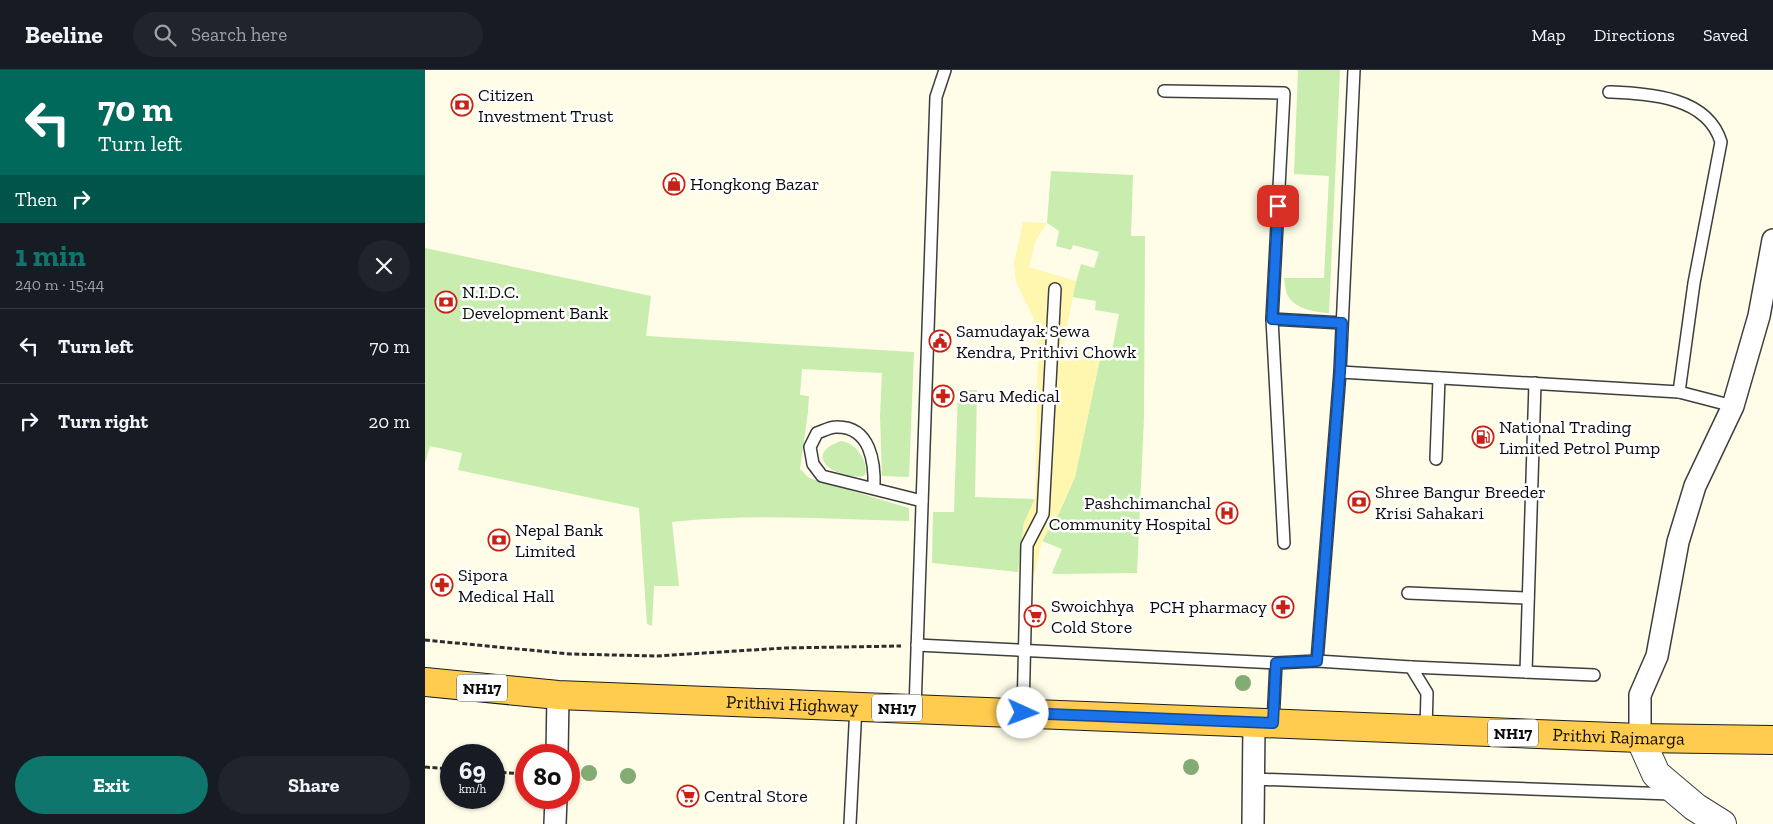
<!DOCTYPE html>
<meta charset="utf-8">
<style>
body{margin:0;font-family:"Zilla Slab",serif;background:#20242c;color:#f1f3f6;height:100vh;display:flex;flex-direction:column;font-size:19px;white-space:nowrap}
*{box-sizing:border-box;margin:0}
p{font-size:16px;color:#9ea1a6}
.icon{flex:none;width:28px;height:28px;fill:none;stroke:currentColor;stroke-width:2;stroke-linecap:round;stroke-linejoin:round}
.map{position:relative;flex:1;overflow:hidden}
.details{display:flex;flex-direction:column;background:#171b24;width:425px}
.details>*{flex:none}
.guide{background:#00695c;color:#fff;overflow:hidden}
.speed{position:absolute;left:15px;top:674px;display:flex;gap:10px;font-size:25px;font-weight:700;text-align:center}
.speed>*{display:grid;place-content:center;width:65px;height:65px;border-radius:50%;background:#171b24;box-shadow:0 1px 4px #0004;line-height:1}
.speed small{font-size:12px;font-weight:400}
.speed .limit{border:8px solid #d22;background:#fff;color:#111}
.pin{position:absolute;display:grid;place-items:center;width:42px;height:42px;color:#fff;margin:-21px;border-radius:10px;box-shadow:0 2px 8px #0006}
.me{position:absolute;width:55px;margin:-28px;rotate:92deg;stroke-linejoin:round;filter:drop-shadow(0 0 4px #0008)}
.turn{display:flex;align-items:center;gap:18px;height:105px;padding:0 15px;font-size:22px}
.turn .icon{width:65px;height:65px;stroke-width:2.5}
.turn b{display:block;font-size:35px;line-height:42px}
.then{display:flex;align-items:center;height:48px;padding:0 15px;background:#0003;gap:10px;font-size:19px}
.round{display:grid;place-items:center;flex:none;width:52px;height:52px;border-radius:26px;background:#20242c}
.overview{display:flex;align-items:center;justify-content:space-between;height:85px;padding:0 15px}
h1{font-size:30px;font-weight:800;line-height:38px;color:#0f766e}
.button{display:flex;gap:10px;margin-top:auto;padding:10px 15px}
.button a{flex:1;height:58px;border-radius:30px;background:#0f766e;color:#fff;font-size:20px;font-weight:800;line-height:58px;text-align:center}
.button a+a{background:#20242c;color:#f1f3f6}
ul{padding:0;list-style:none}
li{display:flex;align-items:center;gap:15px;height:75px;padding:0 15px;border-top:1px solid #363941}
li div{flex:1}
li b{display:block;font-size:19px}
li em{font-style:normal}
header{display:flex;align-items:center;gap:30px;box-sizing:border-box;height:70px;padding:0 25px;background:#171b24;border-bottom:1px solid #363941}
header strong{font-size:24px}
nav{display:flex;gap:28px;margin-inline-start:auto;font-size:18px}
.search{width:350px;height:45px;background:#20242c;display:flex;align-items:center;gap:12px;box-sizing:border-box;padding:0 18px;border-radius:28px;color:#9ea1a6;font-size:19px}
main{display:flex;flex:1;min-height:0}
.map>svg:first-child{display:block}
.green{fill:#c8edae}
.sand{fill:#fff6b0}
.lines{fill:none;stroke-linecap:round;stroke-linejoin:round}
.service-casing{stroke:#3e3e3e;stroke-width:14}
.minor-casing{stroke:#3e3e3e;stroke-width:24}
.tertiary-casing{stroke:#3e3e3e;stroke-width:30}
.trunk-casing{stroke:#1c1c1c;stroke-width:30}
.path{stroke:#2d2d2d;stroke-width:3;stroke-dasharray:5 2.5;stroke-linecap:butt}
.service{stroke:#fff;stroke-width:11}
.minor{stroke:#fff;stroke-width:21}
.tertiary{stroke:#fff;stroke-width:28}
.trunk{stroke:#ffcc4f;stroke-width:28}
.tree{fill:#83ab74}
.route-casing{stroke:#114b97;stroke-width:12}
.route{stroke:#1a73e8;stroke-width:9}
.labels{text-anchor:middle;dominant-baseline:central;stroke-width:5;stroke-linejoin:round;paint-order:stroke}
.shield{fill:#fff;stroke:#545454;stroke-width:1}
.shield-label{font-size:16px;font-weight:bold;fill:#0b0b0b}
.poi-label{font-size:18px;fill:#0b0b0b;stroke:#fff;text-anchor:start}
.street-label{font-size:18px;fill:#0b0b0b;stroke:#fff}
</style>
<header>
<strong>Beeline</strong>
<div class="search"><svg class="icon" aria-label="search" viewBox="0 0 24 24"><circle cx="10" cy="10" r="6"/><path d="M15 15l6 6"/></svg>Search here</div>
<nav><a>Map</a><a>Directions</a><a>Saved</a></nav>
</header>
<main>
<section class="details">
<div class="guide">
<div class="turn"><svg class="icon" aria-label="left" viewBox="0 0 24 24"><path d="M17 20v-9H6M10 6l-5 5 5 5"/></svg><div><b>70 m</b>Turn left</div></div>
<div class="then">Then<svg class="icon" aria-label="right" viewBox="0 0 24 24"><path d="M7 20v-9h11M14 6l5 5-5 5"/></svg></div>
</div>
<div class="overview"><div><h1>1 min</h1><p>240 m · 15:44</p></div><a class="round"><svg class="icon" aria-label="close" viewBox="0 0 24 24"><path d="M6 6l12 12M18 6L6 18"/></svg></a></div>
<ul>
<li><svg class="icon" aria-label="left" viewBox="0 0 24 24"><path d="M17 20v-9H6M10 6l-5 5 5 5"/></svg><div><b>Turn left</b></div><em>70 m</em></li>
<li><svg class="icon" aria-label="right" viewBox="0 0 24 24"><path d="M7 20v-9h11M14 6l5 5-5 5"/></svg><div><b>Turn right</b></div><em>20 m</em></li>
</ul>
<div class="button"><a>Exit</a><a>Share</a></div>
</section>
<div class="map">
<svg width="1348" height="754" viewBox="0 0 1348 754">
<rect width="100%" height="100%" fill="#fffde8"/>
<g class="green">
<path d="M873 0H915L904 243C889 242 869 239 862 224 860 219 860 213 859 208H899L904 106 869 104Z"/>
<polygon points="626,101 708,105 706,166 720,166 719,347 712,503 630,504 627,503 637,479 617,471 635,441 650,407 676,284 686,286 694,244 670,240 671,231 647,227 656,194 669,198 674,182 648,175 646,180 631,176 634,161 622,153"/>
<path d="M0 178 226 226 221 266 489 282 484 407 457 406 455 346 457 303 377 299 375 325 384 326 383 342 375 399 384 408 484 438V451C405 449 326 443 247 452L254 516H229L227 556 222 554 214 438 33 400 37 383 5 376 0 393Z"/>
<polygon points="533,320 552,320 550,427 610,429 599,453 593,502 507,493 508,442 529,442"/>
<path d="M416 371C430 372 446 393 439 406 413 410 374 386 416 371Z"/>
</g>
<polygon class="sand" points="598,152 622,153 611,170 604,197 651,211 638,277 676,284 650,407 635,441 617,471 610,503 593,502 599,453 610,429 613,281 609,249 591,212 589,193"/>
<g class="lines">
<g class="service-casing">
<g id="service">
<polyline points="739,21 859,23 847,249 859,473"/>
<path d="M1184 22C1224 24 1282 26 1296 72L1269 213 1254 322"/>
<polyline points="847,249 917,253"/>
<polyline points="915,302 1254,322 1308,336"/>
<polyline points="1011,389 1014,308"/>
<path d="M449 419C450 393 446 356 411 357 405 357 398 361 392 363L385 377 388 394 397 406 497 431"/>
<polyline points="983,523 1103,528"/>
<polyline points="492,575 851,593 892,591 986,597 1169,605"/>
<polyline points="892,591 915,302 929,0"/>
<polyline points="986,597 1002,623 1001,660"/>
<polyline points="1101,602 1110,313"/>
<polyline points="490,639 511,27 520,0"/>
<polyline points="598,643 602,475 618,444 630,219"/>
<polyline points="848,653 851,593"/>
<polyline points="829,709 1246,724"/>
<polyline points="425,754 431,636"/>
</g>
</g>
<g class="minor-casing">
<g id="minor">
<polyline points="1215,668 1215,625 1232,586 1253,472 1270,416 1308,336 1334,246 1348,170"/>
<polyline points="132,685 133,625"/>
<polyline points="130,754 131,728"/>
<polyline points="828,754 829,653"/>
</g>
</g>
<g class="tertiary-casing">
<polyline id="tertiary" points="1215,668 1231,704 1270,737 1297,754"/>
</g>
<g class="trunk-casing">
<g id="trunk">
<path id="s1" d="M0 612 133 625 1215 668 1348 670"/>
</g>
</g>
<g class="path">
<polyline points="0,570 145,584 232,586 359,578 476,576"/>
<polyline points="0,697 26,699"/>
<polyline points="69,702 101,704"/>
</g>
<use href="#service" class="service"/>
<use href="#minor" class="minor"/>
<use href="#tertiary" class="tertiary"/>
<use href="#trunk" class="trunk"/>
</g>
<g class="tree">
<circle cx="818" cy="613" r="8"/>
<circle cx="766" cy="697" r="8"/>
<circle cx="164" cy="703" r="8"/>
<circle cx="203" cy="706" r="8"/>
</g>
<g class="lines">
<g class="route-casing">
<polyline id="route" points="598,643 848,653 851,593 892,591 915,302 917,253 847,249 853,136"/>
</g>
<use href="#route" class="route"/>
</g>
<defs>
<g id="bank-ring" transform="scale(1.125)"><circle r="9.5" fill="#fff" stroke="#c82116" stroke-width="1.5"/><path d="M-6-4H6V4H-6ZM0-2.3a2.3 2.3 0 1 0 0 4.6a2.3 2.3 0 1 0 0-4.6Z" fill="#c82116"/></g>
<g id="shop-ring" transform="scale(1.125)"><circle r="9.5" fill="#fff" stroke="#c82116" stroke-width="1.5"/><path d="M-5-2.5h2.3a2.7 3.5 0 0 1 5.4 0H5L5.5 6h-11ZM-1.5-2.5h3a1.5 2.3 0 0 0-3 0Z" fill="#c82116"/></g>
<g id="civic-ring" transform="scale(1.125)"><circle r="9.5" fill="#fff" stroke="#c82116" stroke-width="1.5"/><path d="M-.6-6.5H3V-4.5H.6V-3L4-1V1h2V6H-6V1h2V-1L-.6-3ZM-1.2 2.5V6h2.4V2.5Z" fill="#c82116"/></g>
<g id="pharmacy-ring" transform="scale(1.125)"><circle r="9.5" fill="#fff" stroke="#c82116" stroke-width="1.5"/><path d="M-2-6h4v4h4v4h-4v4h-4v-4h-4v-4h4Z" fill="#c82116"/></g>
<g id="fuel-ring" transform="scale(1.125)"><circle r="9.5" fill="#fff" stroke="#c82116" stroke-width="1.5"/><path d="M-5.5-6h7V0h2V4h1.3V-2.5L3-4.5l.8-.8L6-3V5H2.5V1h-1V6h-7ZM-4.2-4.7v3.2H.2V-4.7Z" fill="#c82116"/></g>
<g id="hospital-ring" transform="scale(1.125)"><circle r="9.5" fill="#fff" stroke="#c82116" stroke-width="1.5"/><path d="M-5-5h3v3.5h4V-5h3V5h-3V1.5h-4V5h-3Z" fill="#c82116"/></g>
<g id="supermarket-ring" transform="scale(1.125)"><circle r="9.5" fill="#fff" stroke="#c82116" stroke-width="1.5"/><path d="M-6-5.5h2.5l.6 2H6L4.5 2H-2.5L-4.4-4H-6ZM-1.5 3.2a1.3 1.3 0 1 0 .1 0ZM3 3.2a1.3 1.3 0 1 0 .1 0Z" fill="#c82116"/></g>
</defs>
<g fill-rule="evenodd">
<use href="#bank-ring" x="37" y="35"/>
<use href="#shop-ring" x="249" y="114"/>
<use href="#bank-ring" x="21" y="232"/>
<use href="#civic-ring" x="515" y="271"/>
<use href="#pharmacy-ring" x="518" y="326"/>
<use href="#fuel-ring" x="1058" y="367"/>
<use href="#bank-ring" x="934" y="432"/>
<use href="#hospital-ring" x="802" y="443"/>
<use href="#bank-ring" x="74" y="470"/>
<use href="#pharmacy-ring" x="17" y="515"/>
<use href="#pharmacy-ring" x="858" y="537"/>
<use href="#supermarket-ring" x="610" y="546"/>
<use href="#supermarket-ring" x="263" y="726"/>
</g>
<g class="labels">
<g class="shield">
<rect x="32" y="604.5" width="50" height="27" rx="4"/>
<rect x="447" y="624.5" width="50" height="27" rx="4"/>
<rect x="1063" y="649.5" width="50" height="27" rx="4"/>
</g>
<g class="shield-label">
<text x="57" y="618">NH17</text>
<text x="472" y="638">NH17</text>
<text x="1088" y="663">NH17</text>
</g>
<g class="poi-label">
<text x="53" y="25">Citizen<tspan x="53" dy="21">Investment Trust</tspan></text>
<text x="265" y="114">Hongkong Bazar</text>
<text x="37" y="222">N.I.D.C.<tspan x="37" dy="21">Development Bank</tspan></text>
<text x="531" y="261">Samudayak Sewa<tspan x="531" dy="21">Kendra, Prithivi Chowk</tspan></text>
<text x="534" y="326">Saru Medical</text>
<text x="1074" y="357">National Trading<tspan x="1074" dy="21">Limited Petrol Pump</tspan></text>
<text x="950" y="422">Shree Bangur Breeder<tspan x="950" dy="21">Krisi Sahakari</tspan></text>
<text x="786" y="433" text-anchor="end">Pashchimanchal<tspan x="786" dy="21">Community Hospital</tspan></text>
<text x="90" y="460">Nepal Bank<tspan x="90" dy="21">Limited</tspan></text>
<text x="33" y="505">Sipora<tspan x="33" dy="21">Medical Hall</tspan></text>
<text x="626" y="536">Swoichhya<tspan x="626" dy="21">Cold Store</tspan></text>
<text x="842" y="537" text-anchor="end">PCH pharmacy</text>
<text x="279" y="726">Central Store</text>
</g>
<g class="street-label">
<text stroke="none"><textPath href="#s1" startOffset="368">Prithivi Highway</textPath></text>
<text stroke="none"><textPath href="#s1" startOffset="1195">Prithvi Rajmarga</textPath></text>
</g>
</g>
</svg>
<div class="speed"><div>69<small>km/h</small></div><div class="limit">80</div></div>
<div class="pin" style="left:853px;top:136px;background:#d93025"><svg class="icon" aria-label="arrive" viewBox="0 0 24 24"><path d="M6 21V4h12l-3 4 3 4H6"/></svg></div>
<svg class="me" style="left:598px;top:643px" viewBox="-20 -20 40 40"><circle r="19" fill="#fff"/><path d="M0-13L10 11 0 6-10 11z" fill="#1a73e8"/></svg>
</div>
</main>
